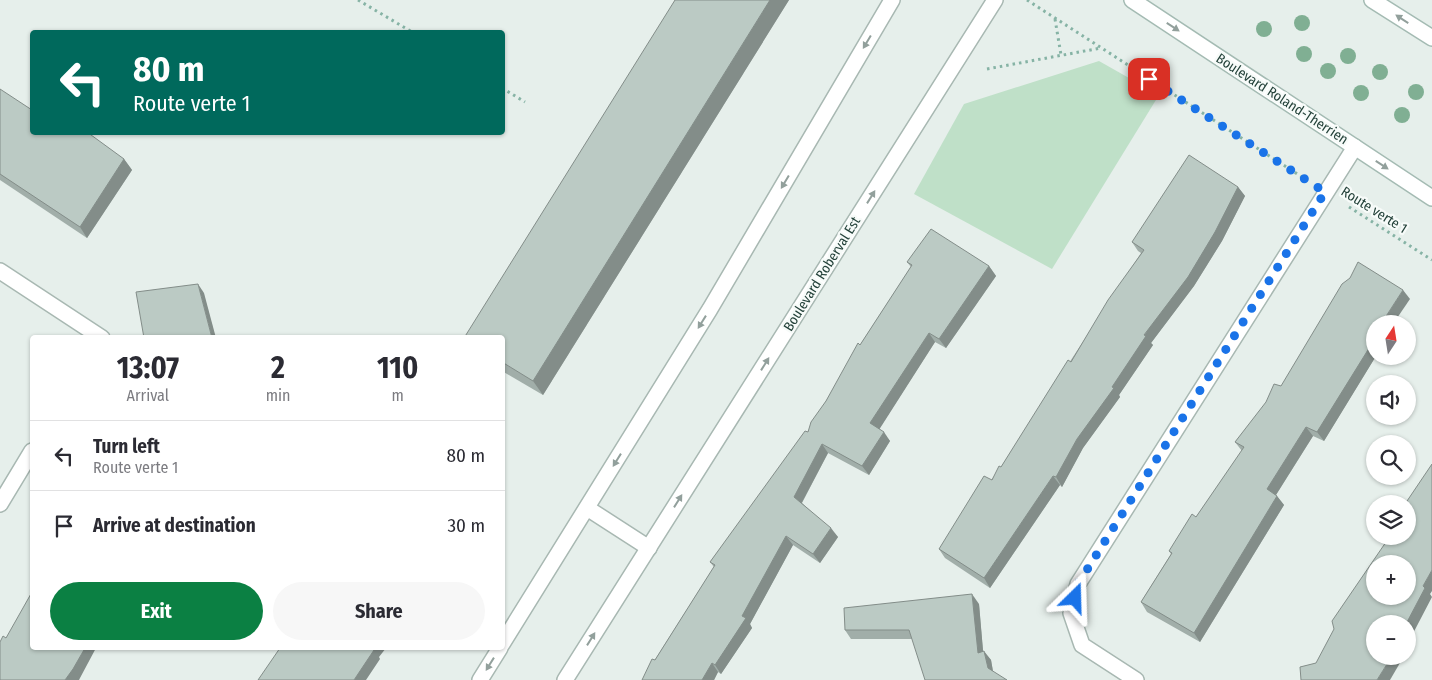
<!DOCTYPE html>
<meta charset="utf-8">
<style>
body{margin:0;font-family:"Fira Sans Condensed",sans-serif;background:#f7f7f7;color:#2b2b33;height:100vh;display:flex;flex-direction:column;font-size:19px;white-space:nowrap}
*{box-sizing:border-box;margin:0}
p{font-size:16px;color:#7c7c81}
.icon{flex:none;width:28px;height:28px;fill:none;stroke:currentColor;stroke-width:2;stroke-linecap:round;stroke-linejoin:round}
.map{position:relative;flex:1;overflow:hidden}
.panel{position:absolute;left:30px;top:335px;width:475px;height:315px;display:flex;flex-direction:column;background:#fff;border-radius:5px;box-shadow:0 1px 4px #0004}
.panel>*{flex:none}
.banner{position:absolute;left:30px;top:30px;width:475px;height:105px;border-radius:5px;box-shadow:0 1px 4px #0004;background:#00695c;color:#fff;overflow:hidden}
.needle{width:32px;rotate:12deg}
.fabs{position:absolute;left:1366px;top:315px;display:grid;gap:10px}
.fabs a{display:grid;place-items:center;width:50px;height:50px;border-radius:50%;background:#fff;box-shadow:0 1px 4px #0004;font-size:25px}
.pin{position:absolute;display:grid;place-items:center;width:42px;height:42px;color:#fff;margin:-21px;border-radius:10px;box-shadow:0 2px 8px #0006}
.me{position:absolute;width:55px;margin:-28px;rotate:22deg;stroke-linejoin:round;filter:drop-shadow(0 0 4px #0008)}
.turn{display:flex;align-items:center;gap:18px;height:105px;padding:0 20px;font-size:22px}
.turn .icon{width:65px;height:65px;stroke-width:2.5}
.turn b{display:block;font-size:35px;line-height:42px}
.eta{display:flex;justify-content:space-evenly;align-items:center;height:85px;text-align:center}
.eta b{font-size:30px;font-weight:700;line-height:35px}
.action{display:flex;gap:10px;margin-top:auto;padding:10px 20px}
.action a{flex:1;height:58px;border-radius:30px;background:#0b8043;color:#fff;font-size:20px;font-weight:700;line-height:58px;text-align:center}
.action a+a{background:#f7f7f7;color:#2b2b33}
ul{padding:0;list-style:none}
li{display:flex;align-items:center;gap:15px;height:70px;padding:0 20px;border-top:1px solid #e1e1e2}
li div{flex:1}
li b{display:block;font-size:19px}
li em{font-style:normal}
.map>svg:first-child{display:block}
.green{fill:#bfe0c8}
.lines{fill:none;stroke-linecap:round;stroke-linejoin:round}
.minor-casing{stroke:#a8b8b2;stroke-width:18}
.tertiary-casing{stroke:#a8b8b2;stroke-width:18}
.secondary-casing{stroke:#a4bbb3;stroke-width:18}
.path{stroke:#86b3a5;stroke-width:3;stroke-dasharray:2.5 4;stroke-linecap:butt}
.minor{stroke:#fff;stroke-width:15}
.tertiary{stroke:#fff;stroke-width:15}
.secondary{stroke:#fff;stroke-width:15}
.tree{fill:#80af93}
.wall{fill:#a1aea9}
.shaded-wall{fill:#838d89}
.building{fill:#bbcac4;stroke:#838d89;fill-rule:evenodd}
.oneway{fill:#92a09c}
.route{stroke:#1a73e8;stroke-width:9;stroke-dasharray:0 16.2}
.labels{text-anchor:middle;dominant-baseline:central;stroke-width:4.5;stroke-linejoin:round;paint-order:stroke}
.street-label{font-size:14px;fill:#24423a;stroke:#f7fbf9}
</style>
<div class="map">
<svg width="1432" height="680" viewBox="0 0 1432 680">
<rect width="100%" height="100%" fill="#e6efeb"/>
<polygon class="green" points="1099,61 1159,95 1052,269 914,194 964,104"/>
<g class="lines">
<g class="minor-casing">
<g id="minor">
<polyline points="0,271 102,338"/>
<polyline points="0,504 32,451"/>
<polyline points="1136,680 1082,645 1071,613 1078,584 1355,147"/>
</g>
</g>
<g class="tertiary-casing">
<g id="tertiary">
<polyline points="587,508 649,548"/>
<polyline points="502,644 710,309 892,0"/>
<polyline points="480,680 500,648"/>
<polyline points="565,680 995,0"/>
</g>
</g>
<g class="secondary-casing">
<g id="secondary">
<polyline points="1132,0 1432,198"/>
<polyline points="1372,0 1432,38"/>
</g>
</g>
<g class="path">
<polyline points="358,0 412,32"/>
<polyline points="1027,0 1302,177"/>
<polyline points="1055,19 1061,55"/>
<polyline points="987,69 1101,48"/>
<polyline points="502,88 525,102"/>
<polyline points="1349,207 1432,260"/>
</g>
<use href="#minor" class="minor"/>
<use href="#tertiary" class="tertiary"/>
<use href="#secondary" class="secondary"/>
</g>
<g class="tree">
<circle cx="1302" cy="23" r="8"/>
<circle cx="1264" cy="29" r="8"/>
<circle cx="1304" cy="54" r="8"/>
<circle cx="1348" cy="56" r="8"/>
<circle cx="1328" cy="71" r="8"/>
<circle cx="1380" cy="72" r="8"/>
<circle cx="1416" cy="92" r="8"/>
<circle cx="1361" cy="93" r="8"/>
<circle cx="1402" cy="115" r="8"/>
</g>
<g class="wall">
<polygon points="675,0 789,0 543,395 502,371 502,338"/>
<polygon points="0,89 32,132 124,159 132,170 87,238 0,180"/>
<polygon points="1238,187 1245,196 1222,241 1194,286 1151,343 1153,345 1119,395 1120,397 1083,448 1062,487 1060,485 990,588 945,558 939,549 1001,467 1141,253 1138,251 1132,242"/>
<polygon points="907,262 989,266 996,276 946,348 935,342 879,429 890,441 869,475 828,453 802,503 838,537 820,563 793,545 750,624 752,628 721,674 718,672 714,680 642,680 714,567 710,562 808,432 826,401 860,345 911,267"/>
<polygon points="1410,299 1375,324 1375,356 1376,356 1324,441 1313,436 1276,495 1284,505 1200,642 1147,612 1141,602 1171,554 1169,551 1196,517 1242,451 1235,442 1281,386"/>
<polygon points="979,604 983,651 991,660 993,672 912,639 851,639 845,630"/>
</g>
<g class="shaded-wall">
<polygon points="770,0 789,0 543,395 533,381"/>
<polygon points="124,159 132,170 87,238 80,227"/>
<polygon points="1238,187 1245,196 1222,241 1194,286 1151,343 1153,345 1119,395 1120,397 1083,448 1062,487 1056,477 1077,439 1112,387"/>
<polygon points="989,266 996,276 946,348 939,339"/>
<polygon points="198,284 204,293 216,338 212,338"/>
<polygon points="1403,290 1410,299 1393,324 1381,324"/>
<polygon points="929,333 935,342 877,433 870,423"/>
<polygon points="1375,333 1375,356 1376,356 1324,441 1317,432"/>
<polygon points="1306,427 1313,436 1274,498 1267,489"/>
<polygon points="884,432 890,441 869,475 862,466"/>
<polygon points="822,444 828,453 800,506 794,497"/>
<polygon points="1053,476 1060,485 990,588 984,578"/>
<polygon points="1277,496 1284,505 1200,642 1194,633"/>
<polygon points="831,528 838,537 820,563 813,554"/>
<polygon points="786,536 793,545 750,624 752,628 721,674 715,665"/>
<polygon points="1432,570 1432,591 1430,594 1432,597 1408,643 1408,624 1406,624 1423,586"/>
<polygon points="972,594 979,604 984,662 978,653"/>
<polygon points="85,648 96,648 80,678 79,680 65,680"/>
<polygon points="373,648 386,648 379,657 380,659 366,680 354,680"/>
<polygon points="984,651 991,660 994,677 988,668"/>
<polygon points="1392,656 1404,656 1390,680 1377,680"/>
<polygon points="712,663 718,672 714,680 702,680"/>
</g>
<g class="building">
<polygon points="675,0 770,0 533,381 502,362 502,338 464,338"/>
<polygon points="0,89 32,110 32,132 87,132 124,159 80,227 0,174"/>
<polygon points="1189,155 1238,187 1215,232 1188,277 1144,335 1146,336 1112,387 1114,388 1077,439 1056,477 1053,476 984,578 939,549 984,476 992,480 999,466 1001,467 1068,360 1071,362 1108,300 1144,250 1132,242"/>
<polygon points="931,229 989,266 939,339 929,333 870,423 884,432 862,466 822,444 794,497 831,528 813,554 786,536 742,616 746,618 715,665 712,663 702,680 642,680 652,659 655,660 715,565 710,562 805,431 808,432 811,422 826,401 858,343 860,345 912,265 907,262"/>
<polygon points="1358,262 1403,290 1381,324 1375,324 1375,333 1368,343 1371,345 1317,432 1306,427 1267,489 1277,496 1194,633 1141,602 1172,553 1169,551 1192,514 1196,517 1244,447 1235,442 1266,402 1274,384 1281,386 1342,284 1350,278"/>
<polygon points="198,284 212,338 144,338 136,292"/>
<path d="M1432 464V570L1423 586 1425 588 1406 624H1375V656H1392L1377 680H1301L1300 667 1316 663 1334 629 1332 621 1386 542 1382 539 1384 536H1408V504H1405ZM1375 564H1408V596H1375Z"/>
<polygon points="32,592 32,648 85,648 73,669 65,680 0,680 0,642 3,636 6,638"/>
<polygon points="972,594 978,653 984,651 988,668 1007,680 925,680 909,630 845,630 844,608"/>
<polygon points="280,648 373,648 372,649 374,650 354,680 258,680"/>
</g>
<defs><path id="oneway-solid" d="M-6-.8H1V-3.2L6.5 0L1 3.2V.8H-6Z" transform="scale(1.25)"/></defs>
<g class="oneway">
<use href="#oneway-solid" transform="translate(1402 19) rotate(-147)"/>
<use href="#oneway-solid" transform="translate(1173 27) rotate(33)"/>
<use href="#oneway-solid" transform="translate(867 42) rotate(121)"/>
<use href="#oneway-solid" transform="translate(1382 165) rotate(33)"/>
<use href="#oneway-solid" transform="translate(785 182) rotate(121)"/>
<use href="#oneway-solid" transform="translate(871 197) rotate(-58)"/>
<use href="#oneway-solid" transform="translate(702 322) rotate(122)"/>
<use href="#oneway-solid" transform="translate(765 364) rotate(-58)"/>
<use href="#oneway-solid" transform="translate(617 460) rotate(122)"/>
<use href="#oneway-solid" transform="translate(678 501) rotate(-58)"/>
<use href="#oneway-solid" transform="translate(591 639) rotate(-58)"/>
<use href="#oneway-solid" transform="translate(490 664) rotate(122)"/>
</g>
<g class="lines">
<polyline class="route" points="1075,598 1078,584 1325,192 1149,79"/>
</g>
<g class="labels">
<g class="street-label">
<text transform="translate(1282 99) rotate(33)">Boulevard Roland-Therrien</text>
<text transform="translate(1374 210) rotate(32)">Route verte 1</text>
<text transform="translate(822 274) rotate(-58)">Boulevard Roberval Est</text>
</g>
</g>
</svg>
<div class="fabs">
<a><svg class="needle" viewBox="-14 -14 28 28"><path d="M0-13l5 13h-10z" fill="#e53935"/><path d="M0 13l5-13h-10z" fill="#7c7c81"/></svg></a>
<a><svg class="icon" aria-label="sound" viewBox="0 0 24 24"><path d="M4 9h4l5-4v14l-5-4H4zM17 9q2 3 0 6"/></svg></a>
<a><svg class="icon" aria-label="search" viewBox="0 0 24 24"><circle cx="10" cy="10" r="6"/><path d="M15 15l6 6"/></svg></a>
<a><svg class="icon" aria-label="layers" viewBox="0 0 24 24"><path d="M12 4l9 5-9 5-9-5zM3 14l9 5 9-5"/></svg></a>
<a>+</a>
<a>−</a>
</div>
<div class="pin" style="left:1149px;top:79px;background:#d93025"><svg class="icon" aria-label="arrive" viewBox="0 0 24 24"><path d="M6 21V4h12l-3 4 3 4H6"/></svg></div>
<svg class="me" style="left:1075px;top:598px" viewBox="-20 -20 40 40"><path d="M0-17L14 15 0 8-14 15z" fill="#1a73e8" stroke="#fff" stroke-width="4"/></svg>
<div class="banner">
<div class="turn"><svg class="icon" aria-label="left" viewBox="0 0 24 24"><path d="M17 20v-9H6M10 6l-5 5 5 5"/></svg><div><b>80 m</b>Route verte 1</div></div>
</div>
<section class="panel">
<div class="eta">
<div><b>13:07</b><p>Arrival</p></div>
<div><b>2</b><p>min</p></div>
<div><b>110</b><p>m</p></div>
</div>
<ul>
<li><svg class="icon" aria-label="left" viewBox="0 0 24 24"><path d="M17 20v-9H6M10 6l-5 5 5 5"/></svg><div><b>Turn left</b><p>Route verte 1</p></div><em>80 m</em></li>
<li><svg class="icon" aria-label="arrive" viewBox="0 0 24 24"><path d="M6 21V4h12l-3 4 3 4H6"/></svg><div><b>Arrive at destination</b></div><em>30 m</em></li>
</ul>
<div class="action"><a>Exit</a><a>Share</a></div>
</section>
</div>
